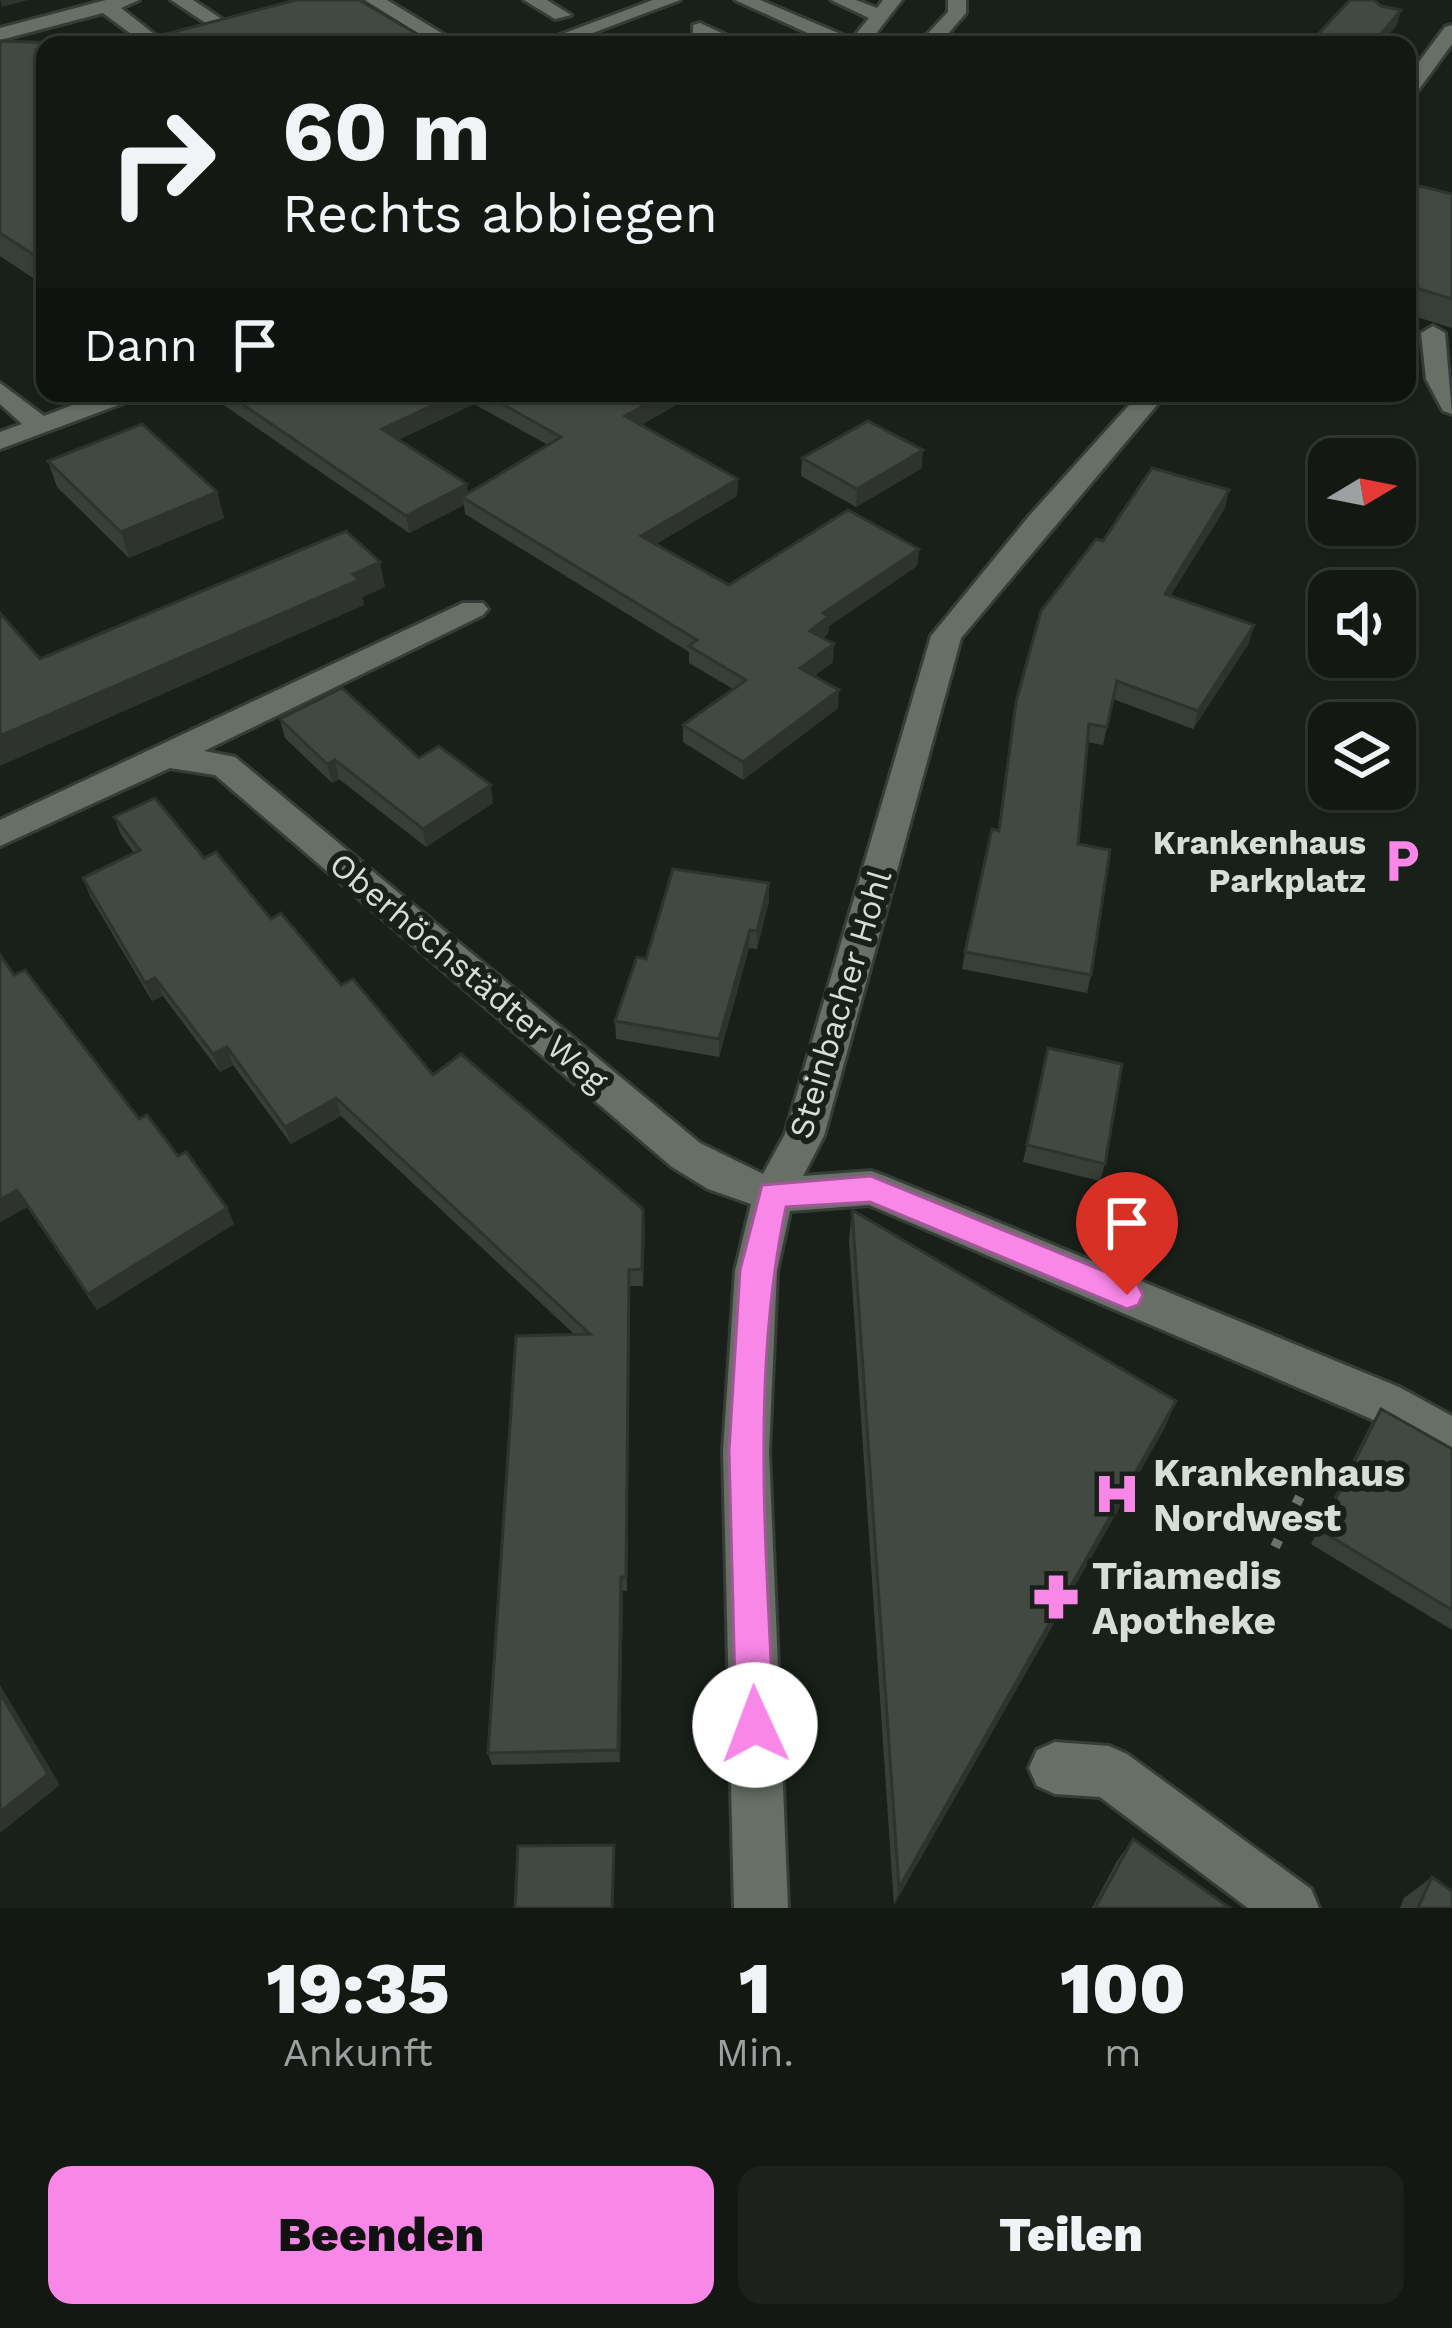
<!DOCTYPE html>
<html lang="de">
<meta charset="utf-8">
<style>
body{margin:0;font-family:"Work Sans",sans-serif;background:#1c211c;color:#f1f3f6;height:100vh;display:flex;flex-direction:column;font-size:45px;white-space:nowrap}
*{box-sizing:border-box;margin:0}
p{font-size:39px;color:#9da0a0}
.icon{flex:none;width:66px;height:66px;fill:none;stroke:currentColor;stroke-width:2;stroke-linecap:round;stroke-linejoin:round}
.map{position:relative;height:1908px;overflow:hidden}
.panel{display:flex;flex-direction:column;background:#131813;flex:1}
.panel>*{flex:none}
.guide{position:absolute;left:36px;top:36px;width:1380px;height:366px;border-radius:24px;box-shadow:0 3px 9px #0004,0 0 0 3px #323733;background:#131813;color:#f1f3f6;overflow:hidden}
.needle{width:78px;rotate:80deg}
.controls{position:absolute;left:1308px;top:438px;display:grid;gap:24px}
.controls a{display:grid;place-items:center;width:108px;height:108px;border-radius:24px;background:#131813;box-shadow:0 3px 9px #0004,0 0 0 3px #323733;font-size:60px}
.pin{position:absolute;display:grid;place-items:center;width:102px;height:102px;color:#fff;margin:-123px -51px;border-radius:50% 50% 50% 0;rotate:-45deg;box-shadow:0 0 12px #0007}
.pin .icon{rotate:45deg}
.me{position:absolute;width:132px;margin:-66px;rotate:358deg;stroke-linejoin:round;filter:drop-shadow(0 0 9px #0008)}
.turn{display:flex;align-items:center;gap:42px;height:252px;padding:0 48px;font-size:54px}
.turn .icon{width:156px;height:156px;stroke-width:2.5}
.turn b{display:block;font-size:84px;line-height:102px}
.then{display:flex;align-items:center;height:114px;padding:0 48px;background:#0003;gap:24px;font-size:45px}
.eta{display:flex;justify-content:space-evenly;align-items:center;height:204px;text-align:center}
.eta b{font-size:72px;font-weight:800;line-height:84px}
.action{display:flex;gap:24px;margin-top:auto;padding:24px 48px}
.action a{flex:1;height:138px;border-radius:24px;background:#f987e8;color:#111;font-size:48px;font-weight:800;line-height:138px;text-align:center}
.action a+a{background:#1c211c;color:#f1f3f6}
.map>svg:first-child{display:block}
.lines{fill:none;stroke-linecap:round;stroke-linejoin:round}
.minor-casing{stroke:#383c38;stroke-width:6}
.path{stroke:#6c726c;stroke-width:10;stroke-dasharray:8 8;stroke-linecap:butt}
.minor{fill:#676f67;fill-rule:evenodd}
.wall{fill:#383f39;fill-rule:evenodd}
.shaded-wall{fill:#2e332e}
.building{fill:#414942;stroke:#2e332e;stroke-width:3}
.route{fill:#f987e8;stroke:#a25897;stroke-width:3}
.labels{text-anchor:middle;dominant-baseline:central;stroke-width:12;stroke-linejoin:round;paint-order:stroke}
.poi-label{font-size:33px;font-weight:bold;fill:#d8ddd8;stroke:#192019;text-anchor:end}
.street-label{font-size:33px;fill:#d8ddd8;stroke:#192019}
.near-poi-label{font-size:39px;font-weight:bold;fill:#d8ddd8;stroke:#192019;text-anchor:start}
</style>
<div class="map">
<svg width="1452" height="1908" viewBox="0 0 1452 1908">
<rect width="100%" height="100%" fill="#192019"/>
<g class="lines">
<g class="minor-casing">
<g id="minor">
<polygon points="106,0 139,0 121,8 168,45 146,45 103,13 0,40 0,28"/>
<polygon points="171,0 193,0 246,35 230,39"/>
<polygon points="365,0 387,0 461,45 437,45"/>
<polygon points="524,0 547,0 571,15 555,19"/>
<polygon points="653,0 680,0 574,40 557,36"/>
<polygon points="735,0 760,0 852,39 869,18 831,0 856,0 877,8 883,0 902,0 867,45 834,45"/>
<polygon points="948,0 966,0 966,13 938,45 917,45 948,12"/>
<polygon points="700,23 739,41 742,45 717,45 693,33 693,25"/>
<polygon points="1452,25 1452,44 1414,96 1407,98 1407,78 1445,27"/>
<polygon points="1433,326 1445,333 1452,414 1443,411 1426,379 1421,333"/>
<polygon points="0,383 44,416 104,393 141,393 137,398 0,449 0,432 22,424 0,404"/>
<polygon points="1140,393 1167,393 961,638 824,1136 803,1176 871,1171 885,1176 1399,1387 1452,1416 1452,1461 1367,1417 869,1205 790,1211 777,1271 769,1451 788,1908 734,1908 723,1451 735,1271 751,1204 708,1189 672,1167 215,775 170,768 0,846 0,820 463,603 483,603 488,609 483,615 204,751 235,757 700,1143 763,1174 785,1134 931,636 1030,515"/>
<polygon points="1055,1742 1109,1746 1127,1754 1311,1889 1319,1908 1248,1908 1100,1797 1055,1794 1037,1786 1029,1768 1037,1750"/>
</g>
</g>
<polyline class="path" points="1275,1547 1322,1452"/>
<use href="#minor" class="minor"/>
</g>
<g class="wall">
<polygon points="0,41 45,45 45,286 0,256"/>
<polygon points="1452,194 1452,328 1407,314 1407,199"/>
<path d="M216 393H311L321 399 334 393H697L641 425 738 479 737 496 656 544 729 585 919 549 917 566 829 626 828 634 823 638 833 662 814 676 838 708 743 780 683 742V725L733 689 689 663V652L465 514 464 505 409 533 218 401ZM474 404 548 445 468 493 398 440Z"/>
<polygon points="802,458 922,468 856,507 801,476"/>
<polygon points="48,461 217,492 224,518 129,558 57,487"/>
<polygon points="1225,508 1170,596 1249,643 1193,729 1113,699 1103,745 1087,742 1078,844 1091,975 1087,993 962,969 965,952 1103,541"/>
<polygon points="280,719 419,758 493,803 426,847 339,779 332,783 285,738"/>
<polygon points="114,817 204,858 271,919 433,1075 645,1225 643,1286 630,1286 627,1591 623,1591 620,1762 492,1765 488,1753 575,1335 341,1116 291,1144 233,1065 220,1072 163,996 152,1001 90,896 83,878 134,853 121,835"/>
<polygon points="769,883 769,901 757,949 749,948 719,1057 616,1039 615,1021 646,959"/>
<polygon points="0,955 14,975 139,1119 178,1156 227,1208 234,1224 97,1310 27,1207 0,1222"/>
<polygon points="1048,1048 1105,1164 1100,1181 1023,1162"/>
<polygon points="852,1210 1176,1401 1164,1429 894,1905 849,1240"/>
<polygon points="1381,1409 1452,1449 1452,1630 1311,1544 1371,1424"/>
<polygon points="1133,1839 1230,1908 1092,1908 1117,1861"/>
<polygon points="1432,1877 1452,1908 1400,1908 1404,1898"/>
</g>
<g class="shaded-wall">
<polygon points="0,0 28,0 2,7"/>
<polygon points="1401,10 1397,25 1380,45 1372,45"/>
<polygon points="459,393 473,393 474,404 385,446 382,429"/>
<polygon points="667,393 697,393 626,433 625,416"/>
<polygon points="923,450 922,468 856,507 857,489"/>
<polygon points="738,479 737,496 641,553 641,536"/>
<polygon points="467,484 469,501 462,497 464,505 409,533 406,516"/>
<polygon points="1229,490 1225,508 1161,611 1165,594"/>
<polygon points="217,492 224,518 129,558 121,532"/>
<polygon points="919,549 917,566 829,626 828,634 809,648 810,631 823,613"/>
<polygon points="380,562 385,587 363,597 364,605 0,766 0,736"/>
<polygon points="1254,625 1249,643 1193,729 1198,711"/>
<polygon points="834,644 833,662 800,686 800,668"/>
<polygon points="839,690 838,708 743,780 743,762"/>
<polygon points="335,760 339,779 332,783 327,764"/>
<polygon points="491,785 493,803 426,847 423,829"/>
<polygon points="769,883 769,901 757,949 757,931"/>
<polygon points="750,930 749,948 719,1057 719,1039"/>
<polygon points="155,978 163,996 152,1001 145,983"/>
<polygon points="227,1047 233,1065 220,1072 213,1054"/>
<polygon points="336,1098 341,1116 291,1144 285,1127"/>
<polygon points="17,1190 27,1207 0,1222 0,1200"/>
<polygon points="227,1208 234,1224 97,1310 88,1294"/>
<polygon points="643,1209 645,1225 643,1286 642,1269"/>
<polygon points="629,1270 630,1286 627,1591 626,1577"/>
<polygon points="1176,1401 1164,1429 894,1905 899,1888"/>
<polygon points="621,1577 623,1591 620,1762 618,1750"/>
<polygon points="0,1685 60,1785 0,1833"/>
</g>
<g class="building">
<polygon points="296,0 359,0 436,45 124,45"/>
<polygon points="1350,0 1374,0 1381,6 1401,10 1372,45 1308,45"/>
<polygon points="0,41 123,45 45,45 45,262 0,233"/>
<polygon points="1420,186 1452,194 1452,299 1407,285 1407,199"/>
<polygon points="226,393 311,393 321,399 334,393 459,393 382,429 467,484 406,516"/>
<polygon points="483,393 667,393 625,416 738,479 641,536 729,585 848,510 919,549 823,613 829,616 810,631 834,644 800,668 839,690 743,762 683,725 746,680 689,646 697,640 462,497 561,437"/>
<polygon points="868,421 923,450 857,489 802,458"/>
<polygon points="142,424 217,492 121,532 48,461"/>
<polygon points="1152,468 1229,490 1165,594 1254,625 1198,711 1117,681 1107,727 1089,724 1078,844 1110,850 1091,975 965,952 992,829 999,831 1016,702 1041,611 1096,539 1103,541"/>
<polygon points="346,531 380,562 353,574 359,580 0,736 0,613 40,659"/>
<polygon points="342,688 419,758 439,746 491,785 423,829 335,760 327,764 280,719"/>
<polygon points="155,798 204,858 216,852 271,919 281,913 341,985 353,979 433,1075 461,1054 643,1209 642,1269 629,1270 626,1577 621,1577 618,1750 488,1753 516,1336 590,1334 336,1098 285,1127 227,1047 213,1054 155,978 145,983 83,878 140,850 114,817"/>
<polygon points="673,869 769,883 757,931 750,930 719,1039 615,1021 637,957 646,959"/>
<polygon points="0,955 14,975 25,970 139,1119 147,1115 178,1156 186,1152 227,1208 88,1294 17,1190 0,1200"/>
<polygon points="1048,1048 1122,1064 1105,1164 1027,1145"/>
<polygon points="852,1210 1176,1401 899,1888"/>
<polygon points="1381,1409 1452,1449 1452,1610 1320,1530"/>
<polygon points="0,1693 48,1774 0,1812"/>
<polygon points="1133,1839 1230,1908 1095,1908"/>
<polygon points="614,1845 612,1908 515,1908 518,1846"/>
<polygon points="1432,1877 1452,1891 1452,1908 1418,1908"/>
</g>
<path class="route" d="M871 1176 1138 1285 1143 1295 1138 1305 1127 1309 870 1202 786 1207C750 1376 767 1554 774 1725L769 1739 755 1744 742 1739 736 1725 729 1451 740 1270 762 1185Z"/>
<defs>
<g id="parking-bare" transform="scale(3.6)"><path d="M-3.5-5.5H1a3.5 3.5 0 0 1 0 7H-1V5.5H-3.5ZM-1-3.4V-.6H.8a1.4 1.4 0 0 0 0-2.8Z" fill="#f987e8" stroke="#192019" stroke-width="2.5" paint-order="stroke"/></g>
<g id="hospital-bare" transform="scale(3.6)"><path d="M-5-5h3v3.5h4V-5h3V5h-3V1.5h-4V5h-3Z" fill="#f987e8" stroke="#192019" stroke-width="2.5" paint-order="stroke"/></g>
<g id="pharmacy-bare" transform="scale(3.6)"><path d="M-2-6h4v4h4v4h-4v4h-4v-4h-4v-4h4Z" fill="#f987e8" stroke="#192019" stroke-width="2.5" paint-order="stroke"/></g>
</defs>
<g fill-rule="evenodd">
<use href="#parking-bare" x="1402" y="861"/>
<use href="#hospital-bare" x="1117" y="1494"/>
<use href="#pharmacy-bare" x="1056" y="1597"/>
</g>
<g class="labels">
<g class="poi-label">
<text x="1366" y="842">Krankenhaus<tspan x="1366" dy="38">Parkplatz</tspan></text>
</g>
<g class="street-label">
<text transform="translate(469 972) rotate(40)">Oberhöchstädter Weg</text>
<text transform="translate(840 1004) rotate(-73)">Steinbacher Hohl</text>
</g>
<g class="near-poi-label">
<text x="1153" y="1472">Krankenhaus<tspan x="1153" dy="45">Nordwest</tspan></text>
<text x="1092" y="1575">Triamedis<tspan x="1092" dy="45">Apotheke</tspan></text>
</g>
</g>
</svg>
<div class="controls">
<a><svg class="needle" viewBox="-14 -14 28 28"><path d="M0-13l5 13h-10z" fill="#e53935"/><path d="M0 13l5-13h-10z" fill="#9da0a0"/></svg></a>
<a><svg class="icon" aria-label="sound" viewBox="0 0 24 24"><path d="M4 9h4l5-4v14l-5-4H4zM17 9q2 3 0 6"/></svg></a>
<a><svg class="icon" aria-label="layers" viewBox="0 0 24 24"><path d="M12 4l9 5-9 5-9-5zM3 14l9 5 9-5"/></svg></a>
</div>
<div class="pin" style="left:1127px;top:1295px;background:#d93025"><svg class="icon" aria-label="arrive" viewBox="0 0 24 24"><path d="M6 21V4h12l-3 4 3 4H6"/></svg></div>
<svg class="me" style="left:755px;top:1725px" viewBox="-20 -20 40 40"><circle r="19" fill="#fff"/><path d="M0-13L10 11 0 6-10 11z" fill="#f987e8"/></svg>
<div class="guide">
<div class="turn"><svg class="icon" aria-label="right" viewBox="0 0 24 24"><path d="M7 20v-9h11M14 6l5 5-5 5"/></svg><div><b>60 m</b>Rechts abbiegen</div></div>
<div class="then">Dann<svg class="icon" aria-label="arrive" viewBox="0 0 24 24"><path d="M6 21V4h12l-3 4 3 4H6"/></svg></div>
</div>
</div>
<section class="panel">
<div class="eta">
<div><b>19:35</b><p>Ankunft</p></div>
<div><b>1</b><p>Min.</p></div>
<div><b>100</b><p>m</p></div>
</div>
<div class="action"><a>Beenden</a><a>Teilen</a></div>
</section>
